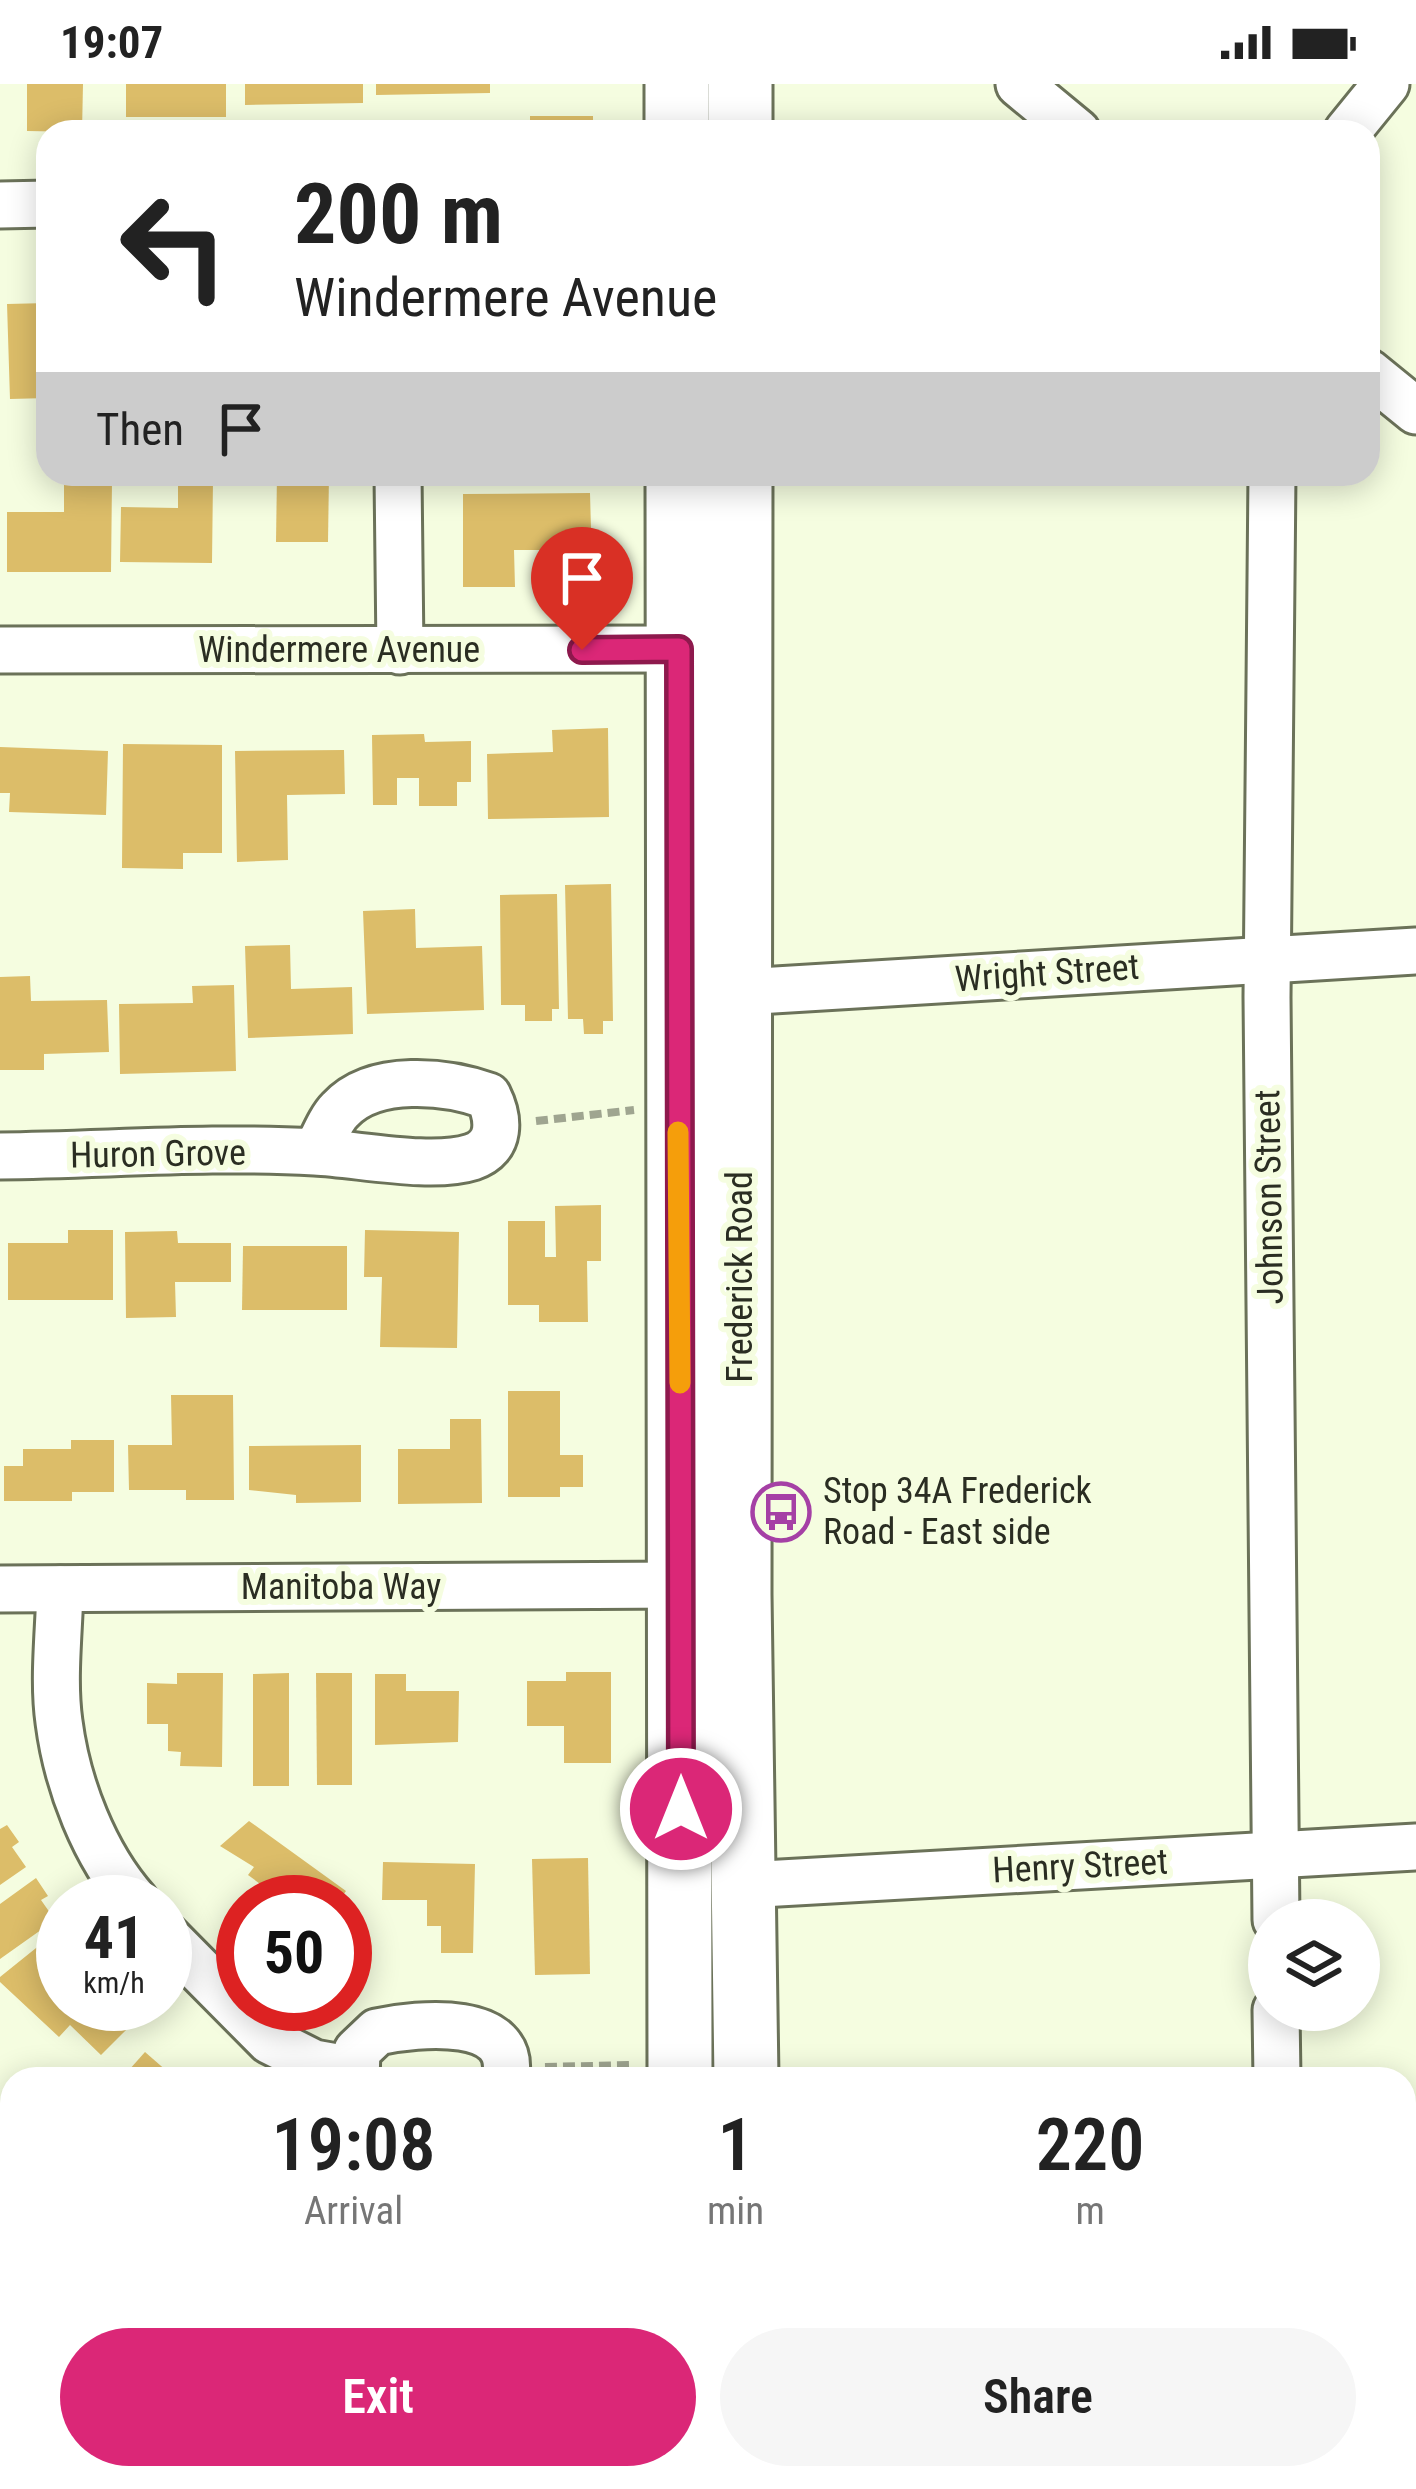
<!DOCTYPE html>
<style>
body{margin:0;font-family:"Roboto Condensed",sans-serif;background:#f6f6f6;color:#222;height:100vh;display:flex;flex-direction:column;font-size:45px;white-space:nowrap}
*{box-sizing:border-box;margin:0}
p{font-size:39px;color:#767676}
.icon{flex:none;width:66px;height:66px;fill:none;stroke:currentColor;stroke-width:2;stroke-linecap:round;stroke-linejoin:round}
.map{position:relative;flex:1;overflow:hidden}
.drawer{position:absolute;left:0px;top:1983px;width:1416px;height:423px;display:flex;flex-direction:column;background:#fff;border-radius:36px 36px 0 0;box-shadow:0 6px 30px #0003}
.drawer>*{flex:none}
.hud{position:absolute;left:36px;top:36px;width:1344px;height:366px;border-radius:36px;box-shadow:0 6px 30px #0003;background:#fff;color:#222;overflow:hidden}
.tools{position:absolute;left:1248px;top:1815px;display:grid;gap:24px}
.tools a{display:grid;place-items:center;width:132px;height:132px;border-radius:50%;background:#fff;box-shadow:0 6px 30px #0003;font-size:60px}
.speed{position:absolute;left:36px;top:1791px;display:flex;gap:24px;font-size:60px;font-weight:700;text-align:center}
.speed>*{display:grid;place-content:center;width:156px;height:156px;border-radius:50%;background:#fff;box-shadow:0 6px 30px #0003;line-height:1}
.speed small{font-size:30px;font-weight:400}
.speed .limit{border:18px solid #d22;background:#fff;color:#111}
.pin{position:absolute;display:grid;place-items:center;width:102px;height:102px;color:#fff;margin:-123px -51px;border-radius:50% 50% 50% 0;rotate:-45deg;box-shadow:0 0 12px #0007}
.pin .icon{rotate:45deg}
.me{position:absolute;width:132px;margin:-66px;rotate:0deg;stroke-linejoin:round;filter:drop-shadow(0 0 9px #0008)}
.turn{display:flex;align-items:center;gap:42px;height:252px;padding:0 60px;font-size:54px}
.turn .icon{width:156px;height:156px;stroke-width:2.5}
.turn b{display:block;font-size:84px;line-height:102px}
.then{display:flex;align-items:center;height:114px;padding:0 60px;background:#0003;gap:24px;font-size:45px}
.eta{display:flex;justify-content:space-evenly;align-items:center;height:204px;text-align:center}
.eta b{font-size:72px;font-weight:600;line-height:84px}
.primary-button{display:flex;gap:24px;margin-top:auto;padding:24px 60px}
.primary-button a{flex:1;height:138px;border-radius:72px;background:#db2777;color:#fff;font-size:48px;font-weight:600;line-height:138px;text-align:center}
.primary-button a+a{background:#f6f6f6;color:#222}
.status{display:flex;justify-content:space-between;align-items:center;height:84px;padding:0 60px;background:#fff;direction:ltr}
.status svg{height:33px;fill:currentColor}
.map>svg:first-child{display:block}
.building{fill:#dcbd69}
.lines{fill:none;stroke-linecap:round;stroke-linejoin:round}
.street-casing{stroke:#6b7259;stroke-width:51}
.secondary-casing{stroke:#6b7259;stroke-width:69}
.path{stroke:#9fa590;stroke-width:8;stroke-dasharray:12 6;stroke-linecap:butt}
.street{stroke:#fff;stroke-width:45}
.secondary{stroke:#fff;stroke-width:63}
.route-casing{stroke:#8e194d;stroke-width:30}
.route{stroke:#db2777;stroke-width:21}
.slow{stroke:#f59e0b;stroke-width:21}
.labels{text-anchor:middle;dominant-baseline:central;stroke-width:12;stroke-linejoin:round;paint-order:stroke}
.street-label{font-size:36px;fill:#2a2d22;stroke:#f5fde0}
.poi-label{font-size:36px;fill:#2a2d22;stroke:#f5fde0;text-anchor:start}
</style>
<div class="status"><b>19:07</b><svg viewBox="0 0 49 12"><path d="M0 12V9h3v3zM5 12V6h3v6zM10 12V3h3v9zM15 12V0h3v12zM26 1h20v11H26zM47 4h2v5h-2z"/></svg></div>
<div class="map">
<svg width="1416" height="2405" viewBox="0 0 1416 2405">
<rect width="100%" height="100%" fill="#f5fde0"/>
<g class="building">
<polygon points="27,0 83,0 82,48 27,47"/>
<rect x="126" y="0" width="100" height="33"/>
<polygon points="245,0 363,0 363,19 245,21"/>
<polygon points="376,0 490,0 490,9 376,11"/>
<rect x="530" y="32" width="63" height="16"/>
<polygon points="48,219 48,314 10,315 7,220"/>
<polygon points="277,390 329,390 328,458 276,458"/>
<polygon points="178,395 213,396 212,479 120,478 121,423 178,424"/>
<polygon points="64,397 112,397 111,488 7,488 7,428 64,428"/>
<polygon points="590,409 591,445 568,445 568,466 514,466 515,503 463,503 463,410"/>
<polygon points="608,644 609,733 488,735 487,670 553,668 552,646"/>
<polygon points="424,650 425,658 471,657 471,698 457,698 457,722 419,722 419,694 397,694 397,721 373,721 372,651"/>
<polygon points="123,660 222,661 222,769 183,769 183,785 122,784"/>
<polygon points="0,663 108,667 106,731 9,728 10,709 0,709"/>
<polygon points="344,666 345,710 287,711 288,776 237,778 235,667"/>
<polygon points="611,800 613,937 603,937 603,950 584,950 583,935 568,935 565,801"/>
<polygon points="557,810 559,925 552,925 552,937 525,937 525,921 501,921 500,811"/>
<polygon points="415,825 416,864 482,862 484,926 367,930 363,827"/>
<polygon points="290,861 291,905 352,903 353,950 248,954 245,862"/>
<polygon points="30,892 31,917 107,916 109,968 44,970 44,986 0,986 0,893"/>
<polygon points="234,901 236,987 120,990 119,920 193,919 192,902"/>
<polygon points="601,1121 601,1177 587,1177 588,1238 539,1238 539,1221 508,1221 508,1137 545,1137 545,1173 556,1173 555,1122"/>
<polygon points="68,1146 113,1146 113,1216 8,1216 8,1159 68,1159"/>
<polygon points="365,1146 459,1148 457,1264 380,1263 382,1193 364,1193"/>
<polygon points="177,1147 178,1159 231,1159 231,1198 175,1198 176,1233 126,1234 125,1148"/>
<polygon points="243,1162 347,1162 347,1226 242,1226"/>
<polygon points="508,1307 560,1307 560,1371 583,1371 583,1403 560,1403 560,1413 508,1413"/>
<polygon points="171,1311 233,1311 234,1416 186,1416 186,1406 129,1406 128,1361 172,1361"/>
<polygon points="450,1335 481,1335 482,1419 398,1420 398,1365 450,1365"/>
<polygon points="71,1356 114,1356 114,1408 72,1408 72,1417 4,1417 4,1382 23,1382 23,1365 71,1365"/>
<polygon points="361,1361 361,1418 296,1419 296,1411 249,1406 249,1362"/>
<polygon points="566,1588 611,1588 611,1679 564,1679 564,1642 527,1642 527,1597 566,1597"/>
<polygon points="177,1589 223,1589 222,1683 180,1682 181,1668 168,1667 168,1640 147,1640 147,1599 177,1600"/>
<polygon points="289,1589 289,1702 253,1702 253,1590"/>
<polygon points="316,1589 352,1589 352,1701 317,1701"/>
<polygon points="375,1590 406,1590 406,1607 459,1607 458,1658 375,1661"/>
<polygon points="249,1737 346,1807 338,1818 274,1818 278,1813 248,1791 254,1783 220,1762"/>
<polygon points="7,1741 19,1758 12,1763 26,1783 0,1801 0,1745"/>
<polygon points="588,1774 590,1890 535,1891 532,1775"/>
<polygon points="383,1778 475,1780 473,1869 441,1869 441,1842 427,1842 427,1816 382,1816"/>
<polygon points="36,1794 48,1812 41,1816 55,1836 0,1875 0,1820"/>
<polygon points="46,1856 63,1873 63,1920 113,1920 133,1939 101,1971 70,1941 59,1953 0,1898 0,1893"/>
<polygon points="145,1968 176,1995 121,1995"/>
<polygon points="12,2083 12,2175 3,2184 0,2095"/>
</g>
<g class="lines">
<g class="street-casing">
<g id="street">
<polyline points="1019,0 1077,48"/>
<polyline points="1347,48 1386,0"/>
<polyline points="0,121 48,120"/>
<polyline points="1368,288 1416,327"/>
<polyline points="398,390 400,567"/>
<polyline points="1272,390 1267,913 1276,1836"/>
<polyline points="0,566 679,565"/>
<polyline points="710,906 741,908 1416,867"/>
<path d="M0 1072C104 1071 211 1062 315 1068 358 1070 432 1086 472 1073 502 1063 499 1034 488 1012 447 997 374 989 340 1026 330 1036 323 1055 316 1068"/>
<polyline points="0,1505 682,1501"/>
<path d="M60 1505C59 1548 53 1596 59 1638 67 1700 94 1771 136 1818"/>
<polyline points="745,1801 1416,1763"/>
<polyline points="165,1851 270,1957 314,1979 353,1986"/>
<polyline points="1276,1926 1277,1995"/>
<path d="M356 1995 357 1967 377 1948C418 1939 520 1929 505 1995"/>
<polyline points="1279,2394 1279,2405"/>
</g>
</g>
<g class="secondary-casing">
<g id="secondary">
<polyline points="677,0 677,48"/>
<polyline points="740,0 740,48"/>
<polyline points="678,390 680,1995"/>
<polyline points="740,390 739,1510 746,1995"/>
<polyline points="0,2314 12,2323"/>
<polyline points="134,2394 156,2405"/>
<polyline points="748,2394 748,2405"/>
<polyline points="679,2405 679,2394"/>
</g>
</g>
<g class="path">
<polyline points="536,1037 634,1026"/>
<polyline points="545,1983 632,1981"/>
</g>
<use href="#street" class="street"/>
<use href="#secondary" class="secondary"/>
</g>
<g class="lines">
<g class="route-casing">
<polyline id="route" points="582,566 679,565 681,1725"/>
</g>
<use href="#route" class="route"/>
<polyline class="slow" points="678,1048 680,1299"/>
</g>
<defs>
<g id="bus-ring" transform="scale(3)"><circle r="9.5" fill="#f5fde0" stroke="#a540a5" stroke-width="1.5"/><path d="M-5-6H5V4H4V6H2V4H-2V6H-4V4H-5ZM-3.5-4V0h7V-4ZM-3.5 1.2v1.5H-2V1.2ZM2 1.2v1.5H3.5V1.2Z" fill="#a540a5"/></g>
</defs>
<g fill-rule="evenodd">
<use href="#bus-ring" x="781" y="1428"/>
</g>
<g class="labels">
<g class="street-label">
<text x="339" y="566">Windermere Avenue</text>
<text transform="translate(1047 889) rotate(-4)">Wright Street</text>
<text transform="translate(158 1070) rotate(-1)">Huron Grove</text>
<text transform="translate(1269 1113) rotate(-91)">Johnson Street</text>
<text transform="translate(740 1193) rotate(-90)">Frederick Road</text>
<text x="341" y="1503">Manitoba Way</text>
<text transform="translate(1080 1782) rotate(-3)">Henry Street</text>
</g>
<g class="poi-label">
<text x="823" y="1407">Stop 34A Frederick<tspan x="823" dy="41">Road - East side</tspan></text>
</g>
</g>
</svg>
<div class="tools">
<a><svg class="icon" aria-label="layers" viewBox="0 0 24 24"><path d="M12 4l9 5-9 5-9-5zM3 14l9 5 9-5"/></svg></a>
</div>
<div class="speed"><div>41<small>km/h</small></div><div class="limit">50</div></div>
<div class="pin" style="left:582px;top:566px;background:#d93025"><svg class="icon" aria-label="arrive" viewBox="0 0 24 24"><path d="M6 21V4h12l-3 4 3 4H6"/></svg></div>
<svg class="me" style="left:681px;top:1725px" viewBox="-20 -20 40 40"><circle r="17" fill="#db2777" stroke="#fff" stroke-width="3"/><path d="M0-11L8 9 0 5-8 9z" fill="#fff"/></svg>
<div class="hud">
<div class="turn"><svg class="icon" aria-label="left" viewBox="0 0 24 24"><path d="M17 20v-9H6M10 6l-5 5 5 5"/></svg><div><b>200 m</b>Windermere Avenue</div></div>
<div class="then">Then<svg class="icon" aria-label="arrive" viewBox="0 0 24 24"><path d="M6 21V4h12l-3 4 3 4H6"/></svg></div>
</div>
<section class="drawer">
<div class="eta">
<div><b>19:08</b><p>Arrival</p></div>
<div><b>1</b><p>min</p></div>
<div><b>220</b><p>m</p></div>
</div>
<div class="primary-button"><a>Exit</a><a>Share</a></div>
</section>
</div>
